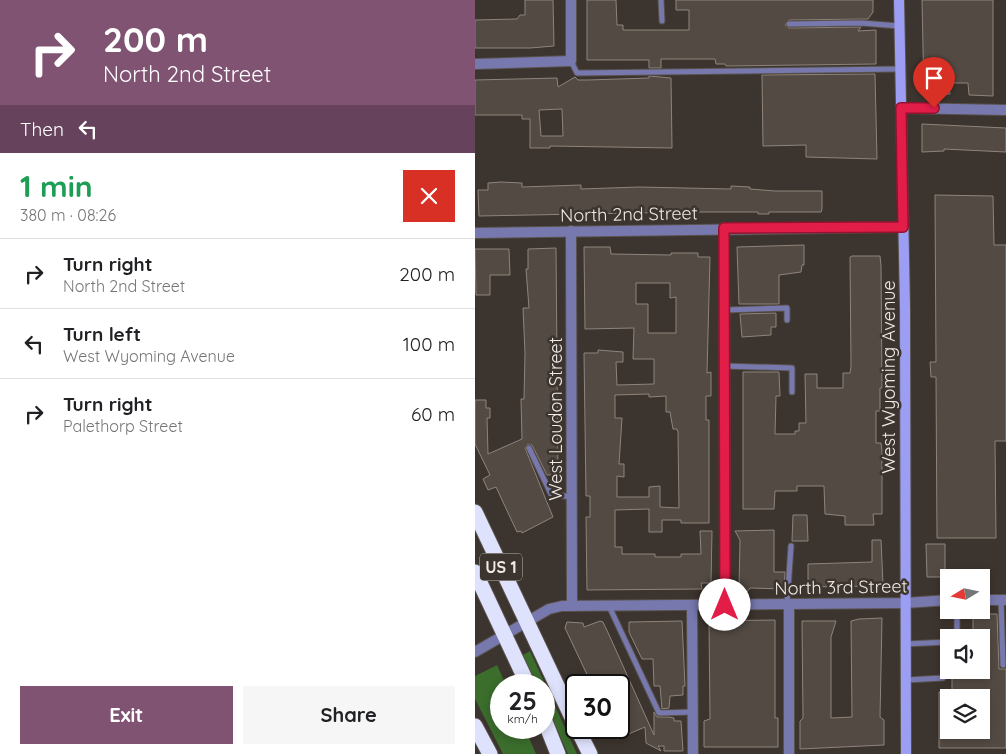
<!DOCTYPE html>
<meta charset="utf-8">
<style>
body{margin:0;font-family:Quicksand,sans-serif;background:#f6f6f6;color:#202124;height:100vh;display:flex;flex-direction:column;font-size:19px;white-space:nowrap}
*{box-sizing:border-box;margin:0}
p{font-size:16px;color:#757577}
.icon{flex:none;width:28px;height:28px;fill:none;stroke:currentColor;stroke-width:2;stroke-linecap:round;stroke-linejoin:round}
.map{position:relative;flex:1;overflow:hidden}
.sheet{display:flex;flex-direction:column;background:#fff;width:475px}
.sheet>*{flex:none}
.banner{background:#805373;color:#fff;overflow:hidden}
.needle{width:32px;rotate:260deg}
.controls{position:absolute;left:465px;top:569px;display:grid;gap:10px}
.controls a{display:grid;place-items:center;width:50px;height:50px;border-radius:0px;background:#fff;box-shadow:0 2px 8px #0003;font-size:25px}
.speed{position:absolute;left:15px;top:674px;display:flex;gap:10px;font-size:25px;font-weight:700;text-align:center}
.speed>*{display:grid;place-content:center;width:65px;height:65px;border-radius:50%;background:#fff;box-shadow:0 2px 8px #0003;line-height:1}
.speed small{font-size:12px;font-weight:400}
.speed .limit{border:2px solid #111;border-radius:8px;background:#fff;color:#111}
.pin{position:absolute;display:grid;place-items:center;width:42px;height:42px;color:#fff;margin:-51px -21px;border-radius:50% 50% 50% 0;rotate:-45deg;box-shadow:0 0 5px #0007}
.pin .icon{rotate:45deg}
.me{position:absolute;width:55px;margin:-28px;rotate:0deg;stroke-linejoin:round;filter:drop-shadow(0 0 4px #0008)}
.turn{display:flex;align-items:center;gap:18px;height:105px;padding:0 20px;font-size:22px}
.turn .icon{width:65px;height:65px;stroke-width:2.5}
.turn b{display:block;font-size:35px;line-height:42px}
.then{display:flex;align-items:center;height:48px;padding:0 20px;background:#0003;gap:10px;font-size:19px}
.round{display:grid;place-items:center;flex:none;width:52px;height:52px;border-radius:0px;background:#f6f6f6}
.head{display:flex;align-items:center;justify-content:space-between;height:85px;padding:0 20px}
h1{font-size:30px;font-weight:700;line-height:38px;color:#1e9e55}
.button{display:flex;gap:10px;margin-top:auto;padding:10px 20px}
.button a{flex:1;height:58px;border-radius:0px;background:#805373;color:#fff;font-size:20px;font-weight:700;line-height:58px;text-align:center}
.button a+a{background:#f6f6f6;color:#202124}
ul{padding:0;list-style:none}
li{display:flex;align-items:center;gap:15px;height:70px;padding:0 20px;border-top:1px solid #e0e0e0}
li div{flex:1}
li b{display:block;font-size:19px}
li em{font-style:normal}
main{display:flex;flex:1;min-height:0}
.map>svg:first-child{display:block}
.green{fill:#3b6d2d}
.building{fill:#534a43;stroke:#8e847c;fill-rule:evenodd}
.lines{fill:none;stroke-linecap:round;stroke-linejoin:round}
.lane-casing{stroke:#59514b;stroke-width:7}
.street-casing{stroke:#59514b;stroke-width:12}
.secondary-casing{stroke:#59514b;stroke-width:12}
.highway-casing{stroke:#59514b;stroke-width:17}
.lane{stroke:#7779ae;stroke-width:5}
.street{stroke:#7779ae;stroke-width:10}
.secondary{stroke:#9b9ef2;stroke-width:10}
.highway{stroke:#dfe2fc;stroke-width:15}
.route-casing{stroke:#92132f;stroke-width:12}
.route{stroke:#e11d48;stroke-width:9}
.labels{text-anchor:middle;dominant-baseline:central;stroke-width:5;stroke-linejoin:round;paint-order:stroke}
.shield{fill:#3c342e;stroke:#bab3af;stroke-width:1}
.shield-label{font-size:16px;font-weight:bold;fill:#f0eae6}
.street-label{font-size:18px;fill:#f0eae6;stroke:#3c342e}
</style>
<main>
<section class="sheet">
<div class="banner">
<div class="turn"><svg class="icon" aria-label="right" viewBox="0 0 24 24"><path d="M7 20v-9h11M14 6l5 5-5 5"/></svg><div><b>200 m</b>North 2nd Street</div></div>
<div class="then">Then<svg class="icon" aria-label="left" viewBox="0 0 24 24"><path d="M17 20v-9H6M10 6l-5 5 5 5"/></svg></div>
</div>
<div class="head"><div><h1>1 min</h1><p>380 m · 08:26</p></div><a class="round" style="background:#d93025;color:#fff"><svg class="icon" aria-label="close" viewBox="0 0 24 24"><path d="M6 6l12 12M18 6L6 18"/></svg></a></div>
<ul>
<li><svg class="icon" aria-label="right" viewBox="0 0 24 24"><path d="M7 20v-9h11M14 6l5 5-5 5"/></svg><div><b>Turn right</b><p>North 2nd Street</p></div><em>200 m</em></li>
<li><svg class="icon" aria-label="left" viewBox="0 0 24 24"><path d="M17 20v-9H6M10 6l-5 5 5 5"/></svg><div><b>Turn left</b><p>West Wyoming Avenue</p></div><em>100 m</em></li>
<li><svg class="icon" aria-label="right" viewBox="0 0 24 24"><path d="M7 20v-9h11M14 6l5 5-5 5"/></svg><div><b>Turn right</b><p>Palethorp Street</p></div><em>60 m</em></li>
</ul>
<div class="button"><a>Exit</a><a>Share</a></div>
</section>
<div class="map">
<svg width="531" height="754" viewBox="0 0 531 754">
<rect width="100%" height="100%" fill="#3c342e"/>
<g class="green">
<polygon points="55,651 102,754 93,754 69,700 69,685 62,685 48,655"/>
<polygon points="22,665 31,685 26,685 26,728 50,728 61,754 28,754 0,699 0,676"/>
</g>
<g class="building">
<polygon points="50,0 78,0 79,46 55,48 0,48 0,20 42,19 45,15 50,15"/>
<polygon points="112,0 141,0 142,25 148,25 148,30 214,30 214,10 201,10 201,0 398,0 398,12 393,19 314,20 310,25 314,28 386,27 383,31 401,30 401,64 251,66 250,64 241,64 240,59 186,59 186,68 174,68 174,60 112,60"/>
<polygon points="447,0 518,0 518,96 494,95 493,83 474,83 475,94 449,95"/>
<polygon points="400,74 402,159 331,157 331,145 288,146 287,75"/>
<path d="M174 76 196 78 197 148 75 146V148H55V119H47V115H0V80L82 78 83 87 100 77 103 80H113L174 78ZM87 109 88 136H66L64 110Z"/>
<polygon points="447,124 531,128 531,152 469,149 469,151 447,152"/>
<polygon points="26,182 47,183 47,187 106,185 106,189 164,187 256,189 256,186 275,187 275,189 300,191 347,191 347,209 346,212 294,212 294,214 283,214 283,212 212,212 4,216 3,190 13,190 13,183"/>
<polygon points="460,195 518,196 519,245 531,245 531,441 520,441 521,538 462,538 461,377 456,377 455,362 461,362"/>
<polygon points="329,245 329,265 327,265 326,272 304,275 304,304 264,304 262,247"/>
<path d="M109 247H135L136 254 196 255V253H223V257H235L232 373 236 372V396H231V420H234V523H206V520H187V532H174V509L140 510V547H147V554H180V557H206V554H226L225 531H237L236 583H226L227 589 112 590 111 517H115V496H111L109 353H123V350L148 352V362H141L142 385 179 384V359H158L159 328 110 329ZM161 283H195V298L201 297V333H173V304H161ZM174 394V397L191 396V412H195L198 429H202L203 432 204 508 185 507V486L174 487V497H142V476L149 477V464H144L147 418H140V395Z"/>
<polygon points="81,248 83,475 72,475 57,445 53,444 50,448 78,517 47,533 46,531 42,532 21,487 13,490 8,479 15,475 0,444 0,400 11,400 11,408 15,408 15,418 12,418 13,454 47,439 46,399 49,399 50,353 48,308 54,308 51,269 53,269 53,249"/>
<polygon points="0,249 34,249 35,275 15,275 15,295 1,295"/>
<polygon points="377,256 405,256 406,266 407,388 405,388 405,411 401,411 401,443 406,443 407,451 407,514 398,514 399,525 370,525 370,516 350,514 349,486 322,486 322,491 300,491 299,509 268,509 268,372 304,372 305,396 301,396 300,434 320,434 320,431 324,431 324,423 331,423 330,374 342,374 342,388 368,388 368,373 375,373 376,366 375,257"/>
<polygon points="301,313 301,327 296,327 296,335 267,337 265,314"/>
<polygon points="318,515 332,515 333,541 317,541"/>
<polygon points="299,530 299,572 310,572 309,589 275,588 272,592 264,589 265,540 260,531"/>
<polygon points="397,540 406,540 408,584 404,589 400,586 333,587 333,564 397,562"/>
<polygon points="451,544 470,544 470,577 452,577"/>
<polygon points="498,614 522,614 524,669 531,669 531,748 464,748 464,692 474,692 474,730 506,730 506,698 477,698 477,670 506,670 506,638 498,638"/>
<polygon points="407,618 405,717 409,720 409,745 325,749 325,721 328,718 327,621 361,621 356,637 356,718 377,717 376,621 384,619"/>
<polygon points="300,620 300,718 303,718 303,747 229,747 229,721 235,719 234,621"/>
<polygon points="125,621 128,622 135,637 179,735 179,712 182,717 194,717 199,718 199,721 206,721 208,751 189,751 189,746 183,746 186,751 171,743 170,727 142,739 137,728 144,728 144,685 117,685 90,628 92,622 108,623 109,627"/>
<polygon points="207,621 210,686 208,686 208,695 195,696 194,708 187,709 185,686 179,686 178,659 167,659 154,632 154,622"/>
</g>
<g class="lines">
<g class="lane-casing">
<g id="lane">
<polyline points="186,0 187,21"/>
<polyline points="314,24 386,23 424,26"/>
<polyline points="96,61 102,73 425,69"/>
<polyline points="250,310 312,308 312,320"/>
<polyline points="249,366 317,368 317,392"/>
<polyline points="54,448 76,494 96,497"/>
<polyline points="526,600 528,665"/>
<polyline points="312,604 316,546"/>
<polyline points="134,606 184,713 217,712"/>
<polyline points="482,638 482,610"/>
<polyline points="430,644 474,642"/>
<polyline points="431,680 468,678"/>
</g>
</g>
<g class="street-casing">
<g id="street">
<polyline points="0,64 96,61 96,0"/>
<polyline points="426,108 531,110"/>
<polyline points="249,228 250,605"/>
<polyline points="96,231 97,606"/>
<polyline points="0,233 428,227"/>
<polyline points="506,600 531,600"/>
<polyline points="217,605 218,754"/>
<polyline points="0,652 74,609 87,606 430,603 474,600"/>
<polyline points="314,754 314,604"/>
</g>
</g>
<g class="secondary-casing">
<polyline id="secondary" points="424,0 430,308 431,754"/>
</g>
<g class="highway-casing">
<g id="highway">
<polyline points="0,512 101,726"/>
<polyline points="0,572 53,685"/>
<polyline points="69,719 83,754"/>
<polyline points="0,726 15,754"/>
<polyline points="102,728 115,754"/>
</g>
</g>
<use href="#lane" class="lane"/>
<use href="#street" class="street"/>
<use href="#secondary" class="secondary"/>
<use href="#highway" class="highway"/>
</g>
<g class="lines">
<g class="route-casing">
<polyline id="route" points="250,605 249,228 428,227 426,108 459,108"/>
</g>
<use href="#route" class="route"/>
</g>
<g class="labels">
<rect class="shield" x="5" y="553.5" width="42" height="27" rx="4"/>
<g class="shield-label">
<text x="26" y="567">US 1</text>
</g>
<g class="street-label">
<text transform="translate(154 214) rotate(-1)">North 2nd Street</text>
<text transform="translate(413 377) rotate(-90)">West Wyoming Avenue</text>
<text transform="translate(80 419) rotate(-90)">West Loudon Street</text>
<text transform="translate(366 587) rotate(-1)">North 3rd Street</text>
</g>
</g>
</svg>
<div class="controls">
<a><svg class="needle" viewBox="-14 -14 28 28"><path d="M0-13l5 13h-10z" fill="#e53935"/><path d="M0 13l5-13h-10z" fill="#757577"/></svg></a>
<a><svg class="icon" aria-label="sound" viewBox="0 0 24 24"><path d="M4 9h4l5-4v14l-5-4H4zM17 9q2 3 0 6"/></svg></a>
<a><svg class="icon" aria-label="layers" viewBox="0 0 24 24"><path d="M12 4l9 5-9 5-9-5zM3 14l9 5 9-5"/></svg></a>
</div>
<div class="speed"><div>25<small>km/h</small></div><div class="limit">30</div></div>
<div class="pin" style="left:459px;top:108px;background:#d93025"><svg class="icon" aria-label="arrive" viewBox="0 0 24 24"><path d="M6 21V4h12l-3 4 3 4H6"/></svg></div>
<svg class="me" style="left:250px;top:605px" viewBox="-20 -20 40 40"><circle r="19" fill="#fff"/><path d="M0-13L10 11 0 6-10 11z" fill="#e11d48"/></svg>
</div>
</main>
